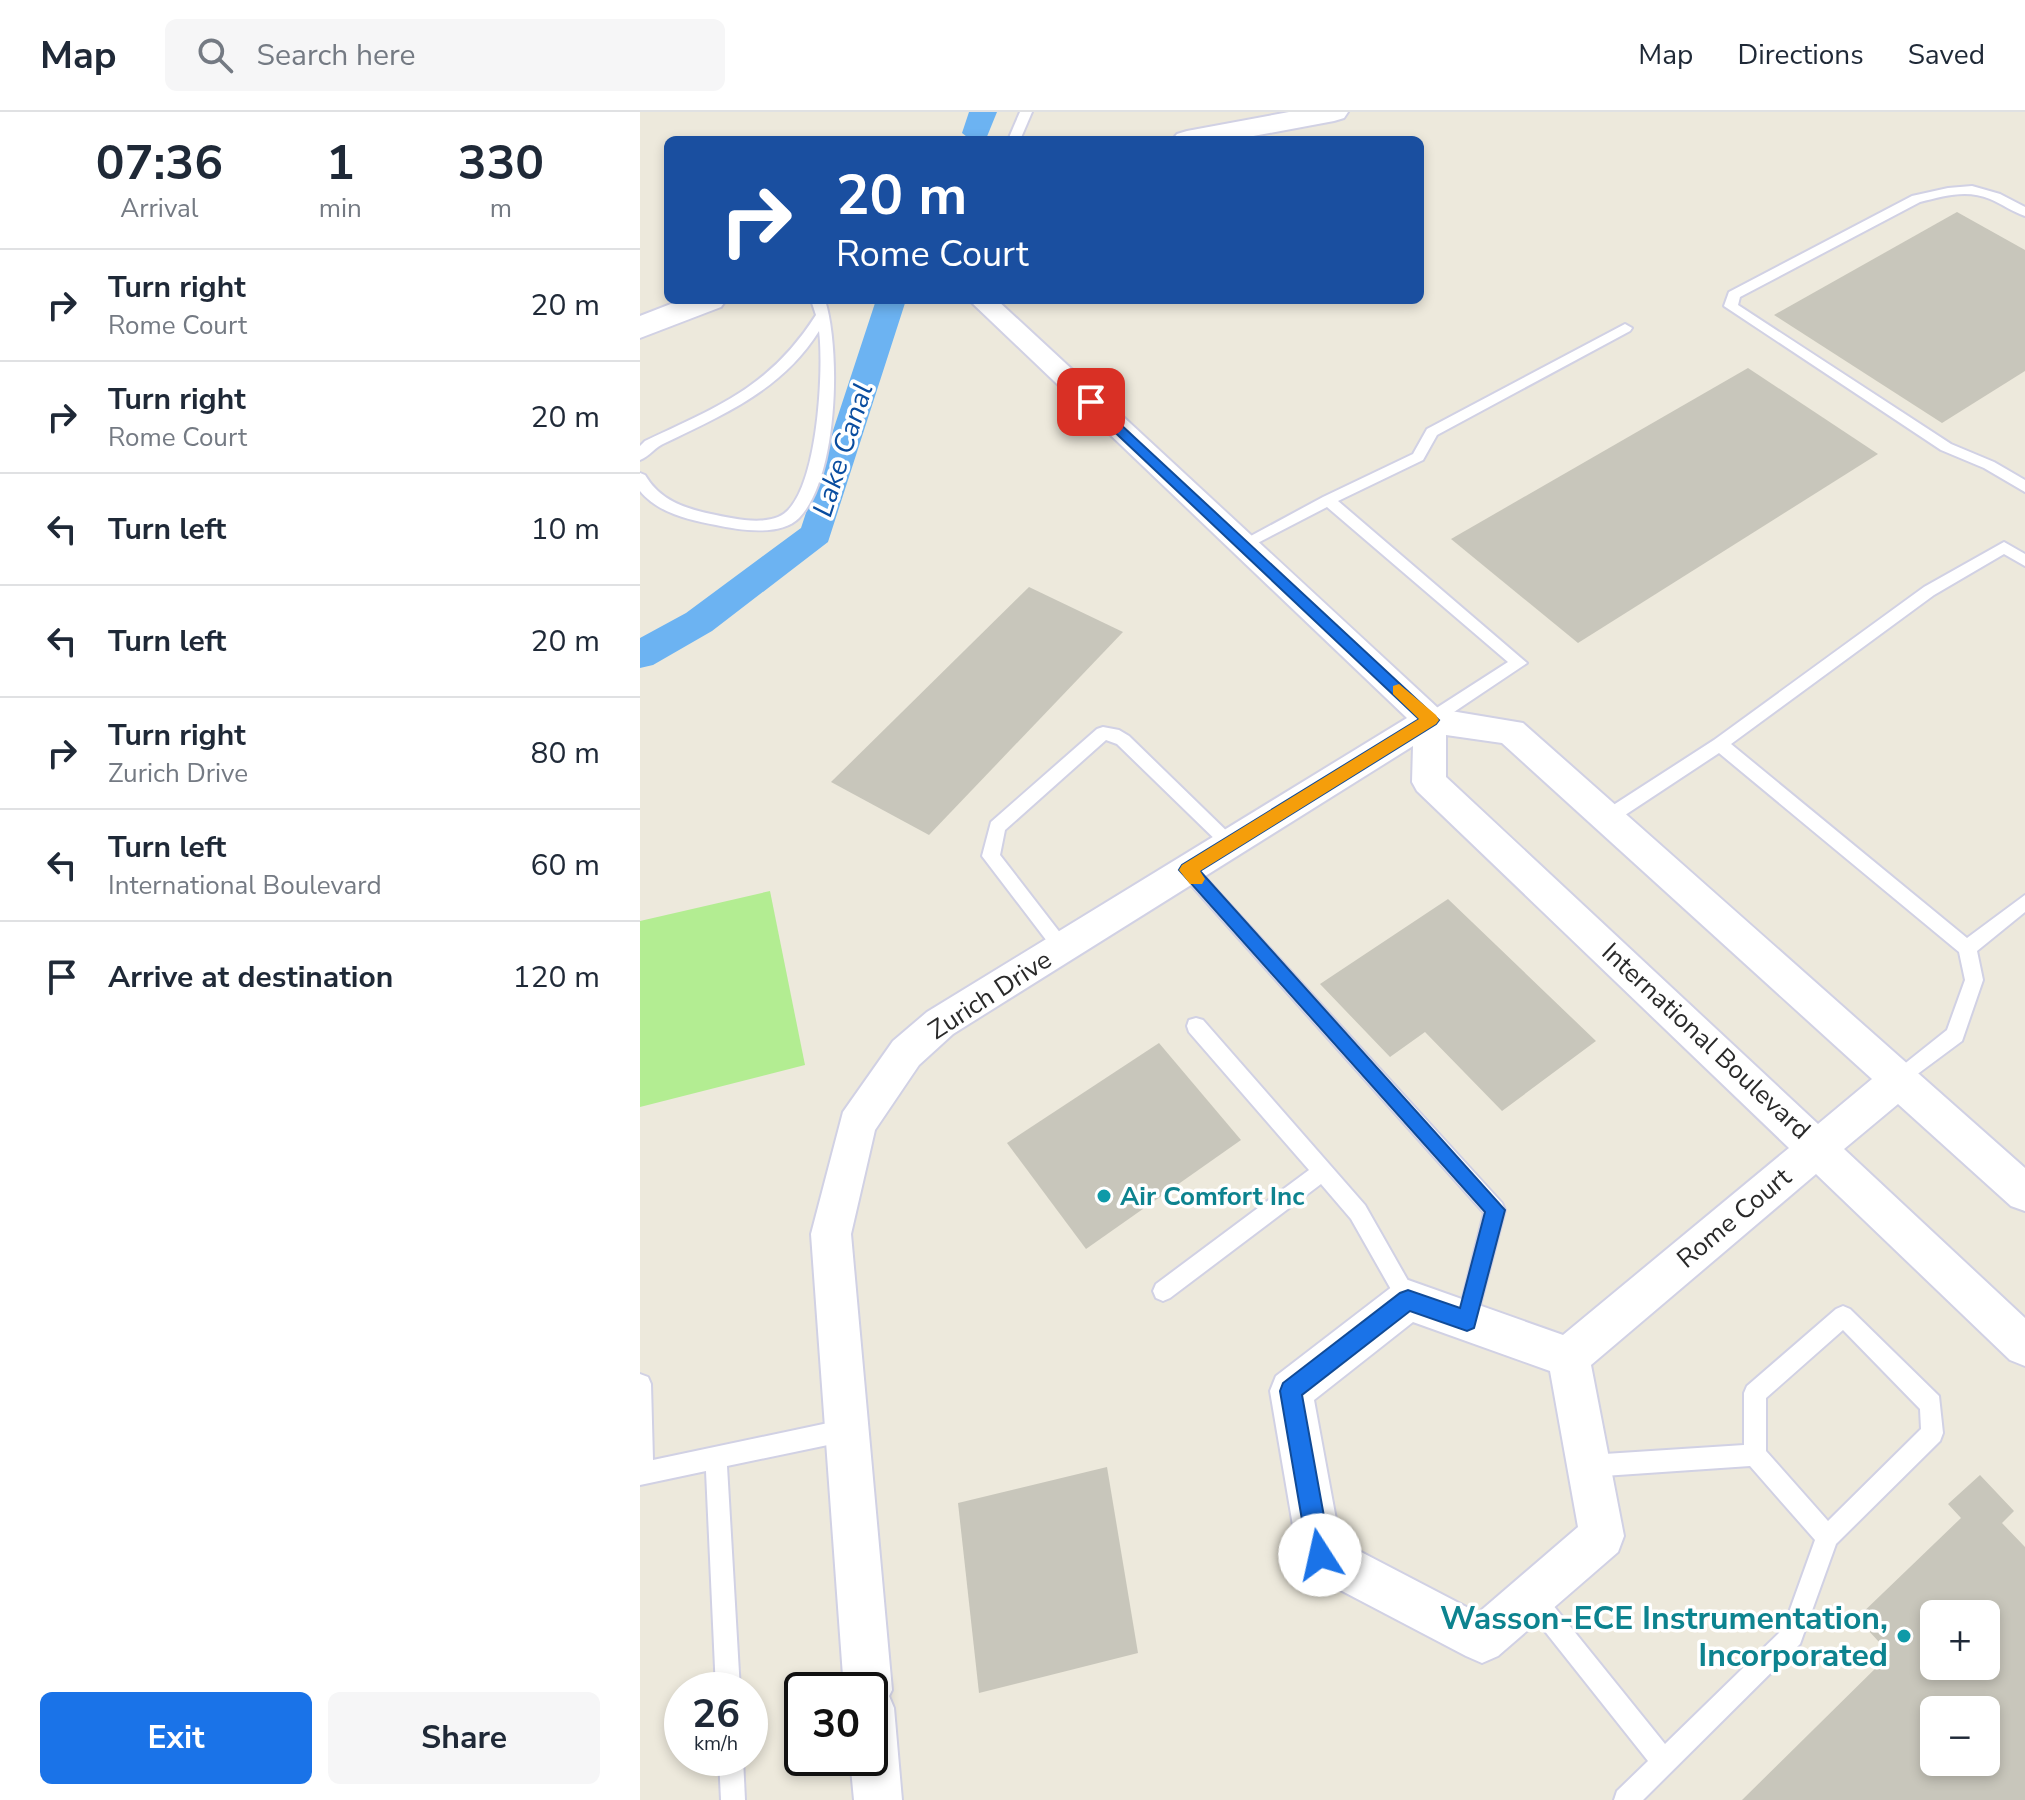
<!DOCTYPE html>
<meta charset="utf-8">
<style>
body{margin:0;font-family:"Nunito Sans",sans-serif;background:#f6f6f7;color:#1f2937;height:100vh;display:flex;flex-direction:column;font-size:30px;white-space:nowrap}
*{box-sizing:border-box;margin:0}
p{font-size:26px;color:#747a83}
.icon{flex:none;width:44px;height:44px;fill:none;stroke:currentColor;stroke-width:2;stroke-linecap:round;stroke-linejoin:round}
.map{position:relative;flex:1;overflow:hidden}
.drawer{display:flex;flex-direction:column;background:#fff;width:640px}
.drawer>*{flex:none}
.banner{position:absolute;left:24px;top:24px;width:760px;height:168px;border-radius:12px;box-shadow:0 4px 12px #0003;background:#1a4fa0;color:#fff;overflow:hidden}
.buttons{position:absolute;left:1280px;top:1488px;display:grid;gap:16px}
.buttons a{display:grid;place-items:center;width:80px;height:80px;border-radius:12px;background:#fff;box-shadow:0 4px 12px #0003;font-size:40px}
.speed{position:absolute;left:24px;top:1560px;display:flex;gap:16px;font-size:40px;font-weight:700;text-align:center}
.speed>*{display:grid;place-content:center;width:104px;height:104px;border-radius:50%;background:#fff;box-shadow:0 4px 12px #0003;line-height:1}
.speed small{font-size:20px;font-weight:400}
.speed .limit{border:4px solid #111;border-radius:12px;background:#fff;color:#111}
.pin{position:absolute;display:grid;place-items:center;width:68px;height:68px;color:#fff;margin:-34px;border-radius:16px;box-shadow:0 4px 12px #0006}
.me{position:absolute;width:88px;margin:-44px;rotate:350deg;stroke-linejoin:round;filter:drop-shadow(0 0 6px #0008)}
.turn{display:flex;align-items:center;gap:28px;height:168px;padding:0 40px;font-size:36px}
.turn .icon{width:104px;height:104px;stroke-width:2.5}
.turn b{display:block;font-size:56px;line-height:68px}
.eta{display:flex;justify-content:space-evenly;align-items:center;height:136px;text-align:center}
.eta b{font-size:48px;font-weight:700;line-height:56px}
.cta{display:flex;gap:16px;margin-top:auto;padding:16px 40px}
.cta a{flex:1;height:92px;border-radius:12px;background:#1a73e8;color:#fff;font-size:32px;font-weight:700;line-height:92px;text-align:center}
.cta a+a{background:#f6f6f7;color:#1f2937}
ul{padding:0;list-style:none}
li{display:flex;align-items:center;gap:24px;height:112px;padding:0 40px;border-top:2px solid #e0e1e3}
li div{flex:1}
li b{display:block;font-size:30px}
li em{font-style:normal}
header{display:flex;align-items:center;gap:48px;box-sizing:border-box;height:112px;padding:0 40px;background:#fff;border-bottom:2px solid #e0e1e3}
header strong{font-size:38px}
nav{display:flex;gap:44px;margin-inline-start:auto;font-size:28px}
.search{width:560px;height:72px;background:#f6f6f7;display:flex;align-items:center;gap:20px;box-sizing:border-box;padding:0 28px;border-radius:12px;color:#747a83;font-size:30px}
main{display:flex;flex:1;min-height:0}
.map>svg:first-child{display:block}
.pitch{fill:#b3ed92}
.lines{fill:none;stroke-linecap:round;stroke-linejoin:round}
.canal{fill:#6cb3f2;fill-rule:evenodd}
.building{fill:#c8c6bb;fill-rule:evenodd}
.service-casing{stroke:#d1d1e4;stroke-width:4}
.minor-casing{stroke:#d1d1e4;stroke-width:4}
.secondary-casing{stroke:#d1d1e4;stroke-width:4}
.service{fill:#fff;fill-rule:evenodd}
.minor{fill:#fff;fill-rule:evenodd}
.secondary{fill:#fff;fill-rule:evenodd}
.route{fill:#1a73e8;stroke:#114b97;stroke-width:2}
.slow{fill:#f59e0b}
.culture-dot{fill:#0f9aa8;stroke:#fff;stroke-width:3}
.labels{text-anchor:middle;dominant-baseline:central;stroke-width:7;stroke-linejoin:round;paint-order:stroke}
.street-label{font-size:26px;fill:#2a2a2a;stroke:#fff}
.culture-label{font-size:26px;font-weight:bold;fill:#0d838f;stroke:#fff;text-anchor:start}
.water-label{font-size:28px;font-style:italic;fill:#094da0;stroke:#fff}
.near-culture-label{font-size:32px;font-weight:bold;fill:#0d838f;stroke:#fff;text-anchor:end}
</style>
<header>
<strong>Map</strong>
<div class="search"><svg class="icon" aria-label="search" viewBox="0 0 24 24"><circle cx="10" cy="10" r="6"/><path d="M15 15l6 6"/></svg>Search here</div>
<nav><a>Map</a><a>Directions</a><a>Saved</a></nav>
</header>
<main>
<section class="drawer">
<div class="eta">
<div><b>07:36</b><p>Arrival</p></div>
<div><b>1</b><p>min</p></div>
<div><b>330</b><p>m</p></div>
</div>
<ul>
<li><svg class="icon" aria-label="right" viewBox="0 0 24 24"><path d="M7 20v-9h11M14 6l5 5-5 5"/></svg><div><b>Turn right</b><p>Rome Court</p></div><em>20 m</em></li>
<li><svg class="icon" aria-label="right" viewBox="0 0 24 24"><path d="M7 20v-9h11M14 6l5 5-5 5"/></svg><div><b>Turn right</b><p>Rome Court</p></div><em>20 m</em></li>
<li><svg class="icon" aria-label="left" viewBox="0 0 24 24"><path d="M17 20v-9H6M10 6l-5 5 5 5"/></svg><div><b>Turn left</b></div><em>10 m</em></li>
<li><svg class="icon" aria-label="left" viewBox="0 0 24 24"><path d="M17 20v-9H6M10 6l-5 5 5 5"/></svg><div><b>Turn left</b></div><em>20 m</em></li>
<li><svg class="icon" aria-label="right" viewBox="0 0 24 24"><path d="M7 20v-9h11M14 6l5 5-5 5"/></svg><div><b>Turn right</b><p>Zurich Drive</p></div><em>80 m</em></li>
<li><svg class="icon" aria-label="left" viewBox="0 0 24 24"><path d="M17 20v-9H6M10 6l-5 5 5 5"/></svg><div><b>Turn left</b><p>International Boulevard</p></div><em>60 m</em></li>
<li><svg class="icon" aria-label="arrive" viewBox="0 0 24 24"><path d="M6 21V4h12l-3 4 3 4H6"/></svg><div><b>Arrive at destination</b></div><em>120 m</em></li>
</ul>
<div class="cta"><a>Exit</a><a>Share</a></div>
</section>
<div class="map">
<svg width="1385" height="1688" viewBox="0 0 1385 1688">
<rect width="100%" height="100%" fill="#ede9dc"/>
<polygon class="pitch" points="130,779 165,953 0,995 0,809"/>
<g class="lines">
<g class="canal">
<polygon points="329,0 357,0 346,27 331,28 322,21"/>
<polygon points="236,188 266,188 188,430 72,519 13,553 0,556 0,526 46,501 161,416"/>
</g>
</g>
<g class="building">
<polygon points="1317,100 1385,138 1385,259 1302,311 1134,203"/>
<polygon points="1108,256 1238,342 938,531 811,427"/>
<polygon points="389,475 483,520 289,723 191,670"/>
<polygon points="808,787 956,929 862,999 785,920 750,945 680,872"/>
<polygon points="519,931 601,1028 446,1137 367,1031"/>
<polygon points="467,1355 498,1541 339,1581 318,1391"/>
<path d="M1340 1363 1374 1399 1362 1411 1385 1435V1688H1102L1250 1542 1217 1506 1321 1406 1308 1392ZM1294 1502H1346V1554H1294ZM1294 1598H1346V1650H1294Z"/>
</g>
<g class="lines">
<g class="service-casing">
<g id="service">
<polygon points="380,0 392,0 380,28 368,28"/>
<path d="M1332 74 1360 82 1385 95V104C1373 100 1362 92 1350 87 1327 77 1304 84 1280 90L1100 185 1098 193 1311 332 1354 350 1385 368V380L1344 356 1301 338 1084 194 1089 180 1272 84 1308 76Z"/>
<path d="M171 188H185C201 239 198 366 159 406 140 425 99 418 76 413 49 408 18 401 0 379V361L5 363C20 388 43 396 71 402 90 406 119 413 138 405 178 390 184 256 179 219 143 277 85 302 25 331 15 335 10 344 0 348V334L5 329C79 294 130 275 176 203Z"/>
<polygon points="985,212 992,216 990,219 797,323 783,348 698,389 887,551 796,612 784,612 782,608 784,604 868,550 687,395 608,436 603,437 596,432 683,385 773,342 787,317"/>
<polygon points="1364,430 1385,442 1385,454 1364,442 1294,483 1091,632 1327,826 1385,783 1385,800 1337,839 1343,868 1322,929 1260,975 1253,973 1251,967 1253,961 1307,918 1325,868 1319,840 1079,641 973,711 967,713 959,706 961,701 1074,628 1284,475"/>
<polygon points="463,615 479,618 489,624 599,731 596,736 584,736 477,632 466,628 365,718 360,743 428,831 431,836 428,841 416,841 342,744 351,710 457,617"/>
<polygon points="548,751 554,753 862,1091 865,1098 834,1216 827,1219 820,1216 817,1209 844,1101 542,763 539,758 542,753"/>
<polygon points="556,906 563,908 725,1093 775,1181 778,1188 775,1195 768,1198 761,1195 711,1107 681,1072 530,1186 523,1189 516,1186 513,1179 516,1172 669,1058 549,920 547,914 549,908"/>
<path d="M1203 1194 1210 1197 1299 1284 1303 1321 1300 1329 1196 1432 1160 1532 1003 1688H974L977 1679 1008 1649 884 1493 881 1485 884 1477 892 1474 900 1477 1025 1632 1143 1517 1175 1428 1110 1354 949 1365 941 1362 938 1354 941 1346 949 1343 1104 1333V1281L1107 1274 1196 1197ZM1203 1218 1280 1297 1281 1317 1188 1409 1126 1339V1286Z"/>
<polygon points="0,1262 8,1265 11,1272 13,1348 207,1307 215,1310 218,1318 215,1326 207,1329 87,1354 100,1578 76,1578 66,1359 0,1373"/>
<polygon points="79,1646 103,1646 105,1688 81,1688"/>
</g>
</g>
<g class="minor-casing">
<path id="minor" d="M329 188H357L799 597 883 611 1385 1056V1099L1371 1094 1258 992 1204 1037 1385 1206V1254L1370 1248 1176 1062 951 1253 984 1424 978 1440 858 1544 842 1551 826 1544 664 1459 658 1443 630 1279 636 1264 753 1174 768 1168 923 1223 1149 1036 777 679 772 670 773 634 313 922 279 953 235 1018 211 1122 252 1578 249 1584 254 1596 262 1688H214L210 1646H230V1578H204L171 1122 203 1000 253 929 287 900 767 606ZM806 623 862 631 1232 967 1178 1012 806 665ZM773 1210 910 1259 938 1415 838 1501 700 1429 674 1288Z"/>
</g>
<g class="secondary-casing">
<g id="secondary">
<polygon points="649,0 708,0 704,6 694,9 592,28 532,28 537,22 547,19"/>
<polygon points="41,188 86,188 81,195 0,226 0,204"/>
</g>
</g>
<use href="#service" class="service"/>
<use href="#minor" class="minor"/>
<use href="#secondary" class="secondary"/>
</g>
<polygon class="route" points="451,285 799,608 796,612 560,759 865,1098 834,1216 827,1219 770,1199 662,1283 691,1443 688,1451 680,1455 672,1451 668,1443 640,1279 643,1271 760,1181 768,1178 820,1196 845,1100 539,758 542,753 779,607 446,293 444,290"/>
<polygon class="slow" points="759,572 796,603 799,608 796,612 560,759 565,767 562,772 550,772 539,758 542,753 779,607 753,582 753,574"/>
<g class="culture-dot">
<circle cx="464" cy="1084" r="8"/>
<circle cx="1264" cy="1524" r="8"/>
</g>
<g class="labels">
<g class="street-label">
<text transform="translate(350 883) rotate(-33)">Zurich Drive</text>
<text transform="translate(1066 929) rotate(43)">International Boulevard</text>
<text transform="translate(1094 1106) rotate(-40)">Rome Court</text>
</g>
<g class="culture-label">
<text x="480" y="1084">Air Comfort Inc</text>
</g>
<g class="water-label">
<text transform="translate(203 338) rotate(-72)">Lake Canal</text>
</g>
<g class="near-culture-label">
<text x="1248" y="1506">Wasson-ECE Instrumentation,<tspan x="1248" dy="37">Incorporated</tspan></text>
</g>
</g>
</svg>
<div class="buttons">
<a>+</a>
<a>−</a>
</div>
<div class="speed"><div>26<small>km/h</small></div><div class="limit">30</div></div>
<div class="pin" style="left:451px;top:290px;background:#d93025"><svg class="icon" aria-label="arrive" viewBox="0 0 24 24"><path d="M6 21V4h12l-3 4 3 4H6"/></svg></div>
<svg class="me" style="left:680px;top:1443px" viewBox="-20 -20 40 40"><circle r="19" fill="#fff"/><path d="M0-13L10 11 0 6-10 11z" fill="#1a73e8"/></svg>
<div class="banner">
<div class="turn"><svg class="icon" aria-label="right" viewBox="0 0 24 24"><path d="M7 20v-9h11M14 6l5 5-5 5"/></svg><div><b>20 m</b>Rome Court</div></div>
</div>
</div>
</main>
